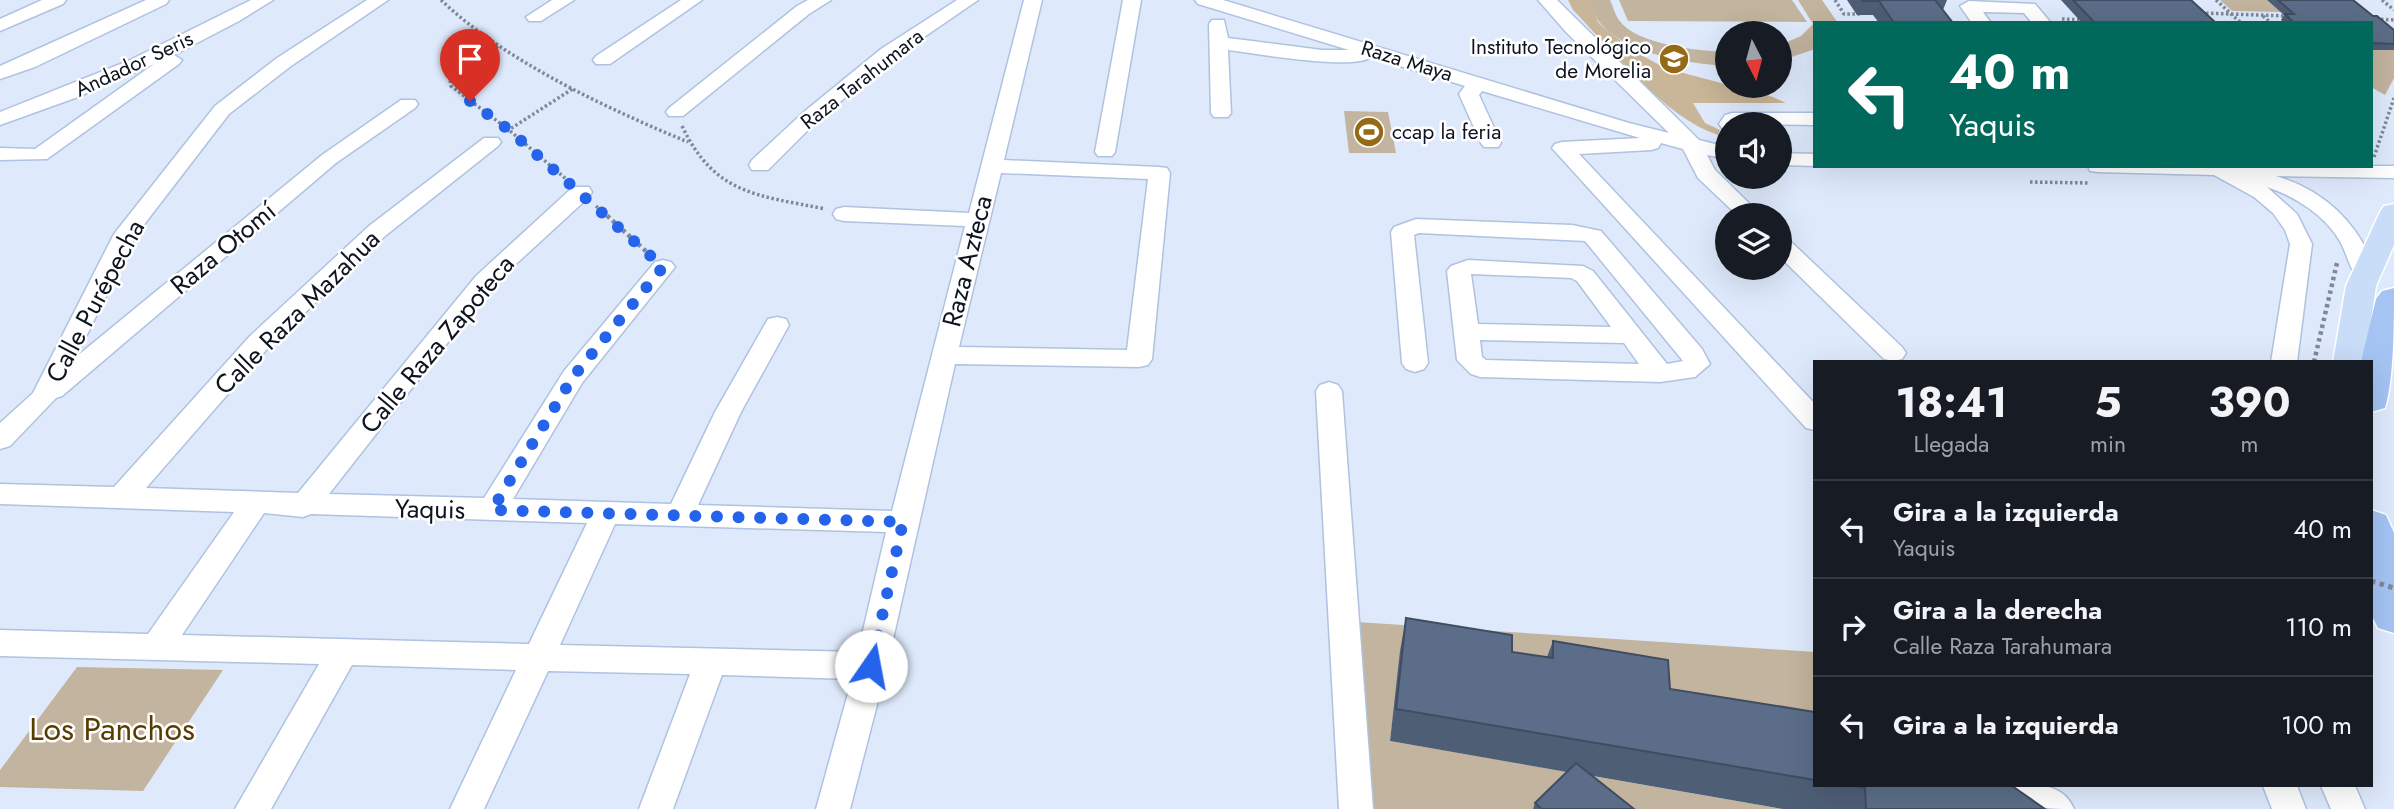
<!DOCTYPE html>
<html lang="es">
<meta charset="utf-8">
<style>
body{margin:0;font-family:Jost,sans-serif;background:#20242c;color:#f1f3f6;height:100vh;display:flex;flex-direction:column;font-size:26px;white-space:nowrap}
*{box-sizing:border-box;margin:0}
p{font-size:23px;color:#9ea1a6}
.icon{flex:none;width:38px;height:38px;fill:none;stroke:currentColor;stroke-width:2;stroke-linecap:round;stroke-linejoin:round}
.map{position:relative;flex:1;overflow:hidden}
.sheet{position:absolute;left:1813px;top:360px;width:560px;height:427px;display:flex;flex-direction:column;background:#171b24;border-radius:0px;box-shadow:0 7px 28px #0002}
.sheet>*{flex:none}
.banner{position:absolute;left:1813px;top:21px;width:560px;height:147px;border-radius:0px;box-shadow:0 7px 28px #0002;background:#00695c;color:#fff;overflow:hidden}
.needle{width:46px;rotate:174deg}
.buttons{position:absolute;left:1715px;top:21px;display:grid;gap:14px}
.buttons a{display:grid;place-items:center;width:77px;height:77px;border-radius:50%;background:#171b24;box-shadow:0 7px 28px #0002;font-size:35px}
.pin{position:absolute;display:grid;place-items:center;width:60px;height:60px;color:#fff;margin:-72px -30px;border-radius:50% 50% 50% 0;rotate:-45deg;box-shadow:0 0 7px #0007}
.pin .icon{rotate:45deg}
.me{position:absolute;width:77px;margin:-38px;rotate:12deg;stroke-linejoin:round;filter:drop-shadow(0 0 5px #0008)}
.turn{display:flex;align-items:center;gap:24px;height:147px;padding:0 21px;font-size:32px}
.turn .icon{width:91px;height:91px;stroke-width:2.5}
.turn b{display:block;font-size:49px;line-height:60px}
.eta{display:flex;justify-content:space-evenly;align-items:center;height:119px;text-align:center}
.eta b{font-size:42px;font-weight:700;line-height:49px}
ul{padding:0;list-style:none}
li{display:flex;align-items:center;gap:21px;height:98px;padding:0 21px;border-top:2px solid #363941}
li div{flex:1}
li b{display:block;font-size:26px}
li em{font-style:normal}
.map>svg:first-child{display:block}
.green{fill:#c2b49e}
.forest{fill:#c9b597}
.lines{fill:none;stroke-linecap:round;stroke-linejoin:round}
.minor-casing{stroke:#afc2e0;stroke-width:3}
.major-casing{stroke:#fff;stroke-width:3}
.highway-casing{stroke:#fff;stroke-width:3}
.path-far1{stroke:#7f8897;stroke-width:3.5;stroke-dasharray:2.5 2.5;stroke-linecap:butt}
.path{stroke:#7f8897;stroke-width:4.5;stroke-dasharray:3.5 3.5;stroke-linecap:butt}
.minor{fill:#fff;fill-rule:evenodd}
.major{fill:#c9dcf8;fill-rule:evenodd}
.highway{fill:#a5c4f4;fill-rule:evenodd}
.path-bridge{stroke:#7f8897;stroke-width:5;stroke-dasharray:4.5 4.5;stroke-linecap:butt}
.wall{fill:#4e5e75}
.building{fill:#5b6d88;stroke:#404c5f;stroke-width:2}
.route{stroke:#2563eb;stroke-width:12;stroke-dasharray:0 21.6}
.labels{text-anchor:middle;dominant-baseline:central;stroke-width:5;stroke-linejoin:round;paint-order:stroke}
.far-poi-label{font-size:21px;fill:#0e141f;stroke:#fff;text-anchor:end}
.far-street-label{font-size:21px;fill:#0e141f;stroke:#fff}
.street-label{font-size:26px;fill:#0e141f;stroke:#fff}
.near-park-label{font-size:32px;fill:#573b00;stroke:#fff}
</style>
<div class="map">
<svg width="2394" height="809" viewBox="0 0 2394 809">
<rect width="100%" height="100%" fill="#deeafc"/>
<g class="green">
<path d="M1589 0H1610C1613 6 1615 15 1619 20 1636 45 1700 51 1727 52V66C1691 64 1626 54 1601 24 1595 18 1592 8 1589 0Z"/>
<polygon points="1619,0 1792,0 1807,22 1628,21"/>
<polygon points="1798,0 1822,0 1838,23 1815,23 1815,49 1780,61 1780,45 1801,36 1813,24"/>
<polygon points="2220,0 2267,0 2281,12 2232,11"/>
<polygon points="2371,50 2394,50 2394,78 2385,95 2371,87"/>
<polygon points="1344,111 1388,112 1396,153 1349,153"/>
<polygon points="1357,622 1815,652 1815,733 1401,651 1390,741 1783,809 1371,809"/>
<polygon points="77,667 223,670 143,791 0,787 0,770"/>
</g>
<path class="forest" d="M1568 0H1589L1598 22 1604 28 1634 51 1665 68 1773 97 1786 103H1693L1705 123 1720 130 1718 135C1664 117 1613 51 1573 10Z"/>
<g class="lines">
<g class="minor-casing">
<g id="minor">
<polygon points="42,0 66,0 63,4 0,31 0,19"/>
<polygon points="146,0 169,0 166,4 35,67 0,79 0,66"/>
<polygon points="251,0 273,0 239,21 174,55 182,60 179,64 47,159 0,160 0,148 35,149 154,64 75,98 0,125 0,112 128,61"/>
<polygon points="367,0 388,0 291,66 229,114 136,235 76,357 322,155 401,100 415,100 418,104 415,108 336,163 62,396 56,398 10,446 0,449 0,423 33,393 114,234 215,106 277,58"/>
<polygon points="552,0 574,0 541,21 529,21 526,17"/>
<polygon points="681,0 702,0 610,64 596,64 593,60 596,56"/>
<polygon points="808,0 831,0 809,14 683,116 669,116 666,112 669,108 797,6"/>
<polygon points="957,0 978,0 895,57 819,119 768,170 752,170 749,165 752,160 805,111 881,49"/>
<path d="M1024 0H1042L1004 160 1159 167 1167 168 1170 173 1152 359 1148 365 1139 367 955 364 887 666 850 809H816L852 679 722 675 673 809H639L690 674 548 671 484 809H450L516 670 352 665 271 809H235L319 664 0 656V630L148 634 234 512 0 504V484L114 487 250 336 369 226 484 138H498L501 142 498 146 385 236 268 348 146 488 298 493 476 276 573 187H589L592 192 589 197 492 286 329 494 484 498 564 371 655 262 663 260 671 262 675 267 582 383 513 499 671 504 715 412 768 319 777 317 786 319 789 325 741 412 698 505 892 511 965 226 844 221 836 219 833 214 836 209 844 207 969 213ZM1001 173 1148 179 1127 350 959 347ZM264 513 303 517 311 514 587 523 529 644 182 635ZM615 524 886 532 858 652 560 645Z"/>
<polygon points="1123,0 1141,0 1115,152 1112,156 1098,156 1095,152"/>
<path d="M1195 0H1223L1629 123 1669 133 1566 32 1538 0H1557L1699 140 1727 147V159L1707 155 1715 170 1761 215H1737L1698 178 1683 149 1661 143 1658 148 1651 150 1579 154 1815 404V430L1806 428 1552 148 1555 144 1562 142 1640 138 1482 91 1479 95 1501 143 1498 147H1484L1481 143 1459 94 1465 86 1371 57C1355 71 1253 53 1228 50L1231 113 1228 117H1214L1211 113 1209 24 1212 20H1224L1228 38 1322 50H1349L1198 4Z"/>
<polygon points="1969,1 2035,4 2051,23 2032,23 2024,13 1983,12 1991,23 1972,23 1960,6"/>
<polygon points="1732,113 1815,113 1815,125 1727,124 1727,130 1722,128 1719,124 1725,115"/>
<polygon points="1780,153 1815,154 1815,166 1780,165"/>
<path d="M2088 166H2394V178L2276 176C2326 191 2360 225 2377 274L2373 279 2365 281 2357 279C2350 268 2347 255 2341 243 2326 216 2296 197 2267 187L2297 214 2312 244 2297 362H2271L2290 244 2285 230 2273 213 2254 197 2214 175 2098 172 2090 171Z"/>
<path d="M1416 219 1572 225 1601 231 1702 349 1710 364 1695 377 1660 382 1480 377 1471 374 1457 360 1447 271 1451 266 1468 260 1583 266 1593 271 1667 364 1683 361 1585 241 1419 233 1414 235 1428 363 1424 369 1415 372 1406 369 1402 363 1391 232 1394 227ZM1471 274 1571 278 1577 281 1611 327 1478 324ZM1480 340 1624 343 1639 364 1486 360 1482 357Z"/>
<polygon points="1780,237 1788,239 1902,347 1906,353 1902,359 1893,361 1884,359 1780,257"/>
<polygon points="1329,382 1338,385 1342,391 1373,809 1339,809 1316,391 1320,385"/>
<path d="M2007 786C2034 785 2062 781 2074 809 2047 809 2020 809 2007 786Z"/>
<polygon points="2263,786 2297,786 2306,809 2272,809"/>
<polygon points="2321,786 2355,786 2365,809 2331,809"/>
</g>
</g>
<g class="major-casing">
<polygon id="major" points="2394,204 2394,245 2376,286 2365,362 2333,362 2346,286 2380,212 2384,206"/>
</g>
<g class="highway-casing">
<g id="highway">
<path d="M2394 288C2394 322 2394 379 2385 408L2371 412V362H2361L2376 299 2382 291Z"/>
<polygon points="2371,510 2386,515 2394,533 2394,633 2378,628 2371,614"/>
</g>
</g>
<g class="path-far1">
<path d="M441 0C505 61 606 108 688 142"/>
<polyline points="1835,0 1844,14 1860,14"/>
<polyline points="2216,0 2241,23"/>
<polyline points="2382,0 2394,10"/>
<polyline points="2201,13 2287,16"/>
<polyline points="2263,16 2271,23"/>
<polyline points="2062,19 2084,20"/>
<polyline points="2376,19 2394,20"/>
<polyline points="498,46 455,73 450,79 451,86 509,130 566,179"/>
<path d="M682 126C715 195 757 195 825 209"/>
<polyline points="507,131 574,88"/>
<polyline points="2374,157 2394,98"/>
<polyline points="2030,182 2089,183"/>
<polyline points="596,206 604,213"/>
</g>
<g class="path">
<polyline points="602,211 649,254"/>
<polyline points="2314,362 2337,263"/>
</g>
<use href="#minor" class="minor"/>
<use href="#major" class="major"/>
<use href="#highway" class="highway"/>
<polyline class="path-bridge" points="2371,581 2394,588"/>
</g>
<g class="wall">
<polygon points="1847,0 1947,0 1943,10 1953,23 1879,23 1873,15 1857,15"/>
<polygon points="2061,0 2191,0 2216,23 2082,23"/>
<polygon points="2267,0 2353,0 2373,16 2394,30 2394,50 2371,50 2371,23 2284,23 2281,20 2284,15"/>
<polygon points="1406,618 1512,652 1547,657 1553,641 1670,689 1815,712 1815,786 2012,786 2045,809 1783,809 1593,776 1634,809 1533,809 1535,803 1567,772 1390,741 1400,651"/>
</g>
<g class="building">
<polygon points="1862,0 1935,0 1953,23 1894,23 1879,1 1862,1"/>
<polygon points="2073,0 2191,0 2216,23 2095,23"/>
<polygon points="2278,0 2353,0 2373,16 2377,16 2394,30 2394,44 2371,43 2371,23 2294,23 2285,14 2294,14"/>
<polygon points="1406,618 1512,635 1512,652 1553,658 1553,641 1668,660 1670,689 1815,712 1815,780 1396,709"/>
<polygon points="1576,763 1634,809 1542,809 1535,803"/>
<polygon points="1852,786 2012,786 2045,809 1866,809 1865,788"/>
</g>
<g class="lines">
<polyline class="route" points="470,101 509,130 663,267 573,377 492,510 903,522 871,666"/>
</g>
<defs>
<g id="university-disc" transform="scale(1.575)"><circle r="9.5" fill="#956a16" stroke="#fff"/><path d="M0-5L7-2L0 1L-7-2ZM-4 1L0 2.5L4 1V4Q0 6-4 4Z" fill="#fff"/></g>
<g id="stadium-disc" transform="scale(1.575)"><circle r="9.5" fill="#956a16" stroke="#fff"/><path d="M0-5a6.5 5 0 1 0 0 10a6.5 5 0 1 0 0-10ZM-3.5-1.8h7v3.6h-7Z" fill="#fff"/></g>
</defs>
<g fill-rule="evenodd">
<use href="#university-disc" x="1674" y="59"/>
<use href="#stadium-disc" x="1369" y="132"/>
</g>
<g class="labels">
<g class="far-poi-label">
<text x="1651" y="47">Instituto Tecnológico<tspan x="1651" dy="24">de Morelia</tspan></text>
<text x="1392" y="132" text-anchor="start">ccap la feria</text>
</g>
<g class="far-street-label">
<text transform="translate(1407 61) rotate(17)">Raza Maya</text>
<text transform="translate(134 64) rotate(-25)">Andador Seris</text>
<text transform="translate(862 79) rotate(-38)">Raza Tarahumara</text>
</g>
<g class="street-label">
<text transform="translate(223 248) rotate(-40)">Raza Otomí</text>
<text transform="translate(967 261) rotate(-76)">Raza Azteca</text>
<text transform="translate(95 301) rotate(-62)">Calle Purépecha</text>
<text transform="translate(297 312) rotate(-45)">Calle Raza Mazahua</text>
<text transform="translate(437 344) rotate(-50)">Calle Raza Zapoteca</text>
<text transform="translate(430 509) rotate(1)">Yaquis</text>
</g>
<g class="near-park-label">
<text x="112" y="729">Los Panchos</text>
</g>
</g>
</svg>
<div class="buttons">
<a><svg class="needle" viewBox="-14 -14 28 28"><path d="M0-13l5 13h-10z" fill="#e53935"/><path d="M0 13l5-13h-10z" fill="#9ea1a6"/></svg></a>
<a><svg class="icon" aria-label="sound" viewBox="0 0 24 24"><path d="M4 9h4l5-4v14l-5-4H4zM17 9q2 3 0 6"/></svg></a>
<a><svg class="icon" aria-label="layers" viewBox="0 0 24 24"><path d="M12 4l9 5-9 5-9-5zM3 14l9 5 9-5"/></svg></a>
</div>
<div class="pin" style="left:470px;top:101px;background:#d93025"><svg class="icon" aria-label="arrive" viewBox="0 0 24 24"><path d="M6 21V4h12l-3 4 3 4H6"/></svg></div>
<svg class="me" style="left:871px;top:666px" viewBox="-20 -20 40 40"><circle r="19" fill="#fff"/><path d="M0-13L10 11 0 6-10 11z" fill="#2563eb"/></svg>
<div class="banner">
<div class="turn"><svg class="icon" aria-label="left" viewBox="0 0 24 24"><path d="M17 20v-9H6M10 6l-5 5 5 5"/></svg><div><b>40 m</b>Yaquis</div></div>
</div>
<section class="sheet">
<div class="eta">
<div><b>18:41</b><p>Llegada</p></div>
<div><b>5</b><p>min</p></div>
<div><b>390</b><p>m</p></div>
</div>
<ul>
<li><svg class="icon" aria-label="left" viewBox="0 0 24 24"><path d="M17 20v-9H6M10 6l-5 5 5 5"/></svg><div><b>Gira a la izquierda</b><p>Yaquis</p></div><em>40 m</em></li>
<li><svg class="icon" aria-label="right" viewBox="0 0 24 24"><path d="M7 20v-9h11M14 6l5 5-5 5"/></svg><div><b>Gira a la derecha</b><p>Calle Raza Tarahumara</p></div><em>110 m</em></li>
<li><svg class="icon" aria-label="left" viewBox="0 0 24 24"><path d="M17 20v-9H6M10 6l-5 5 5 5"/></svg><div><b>Gira a la izquierda</b></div><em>100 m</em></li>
</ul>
</section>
</div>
